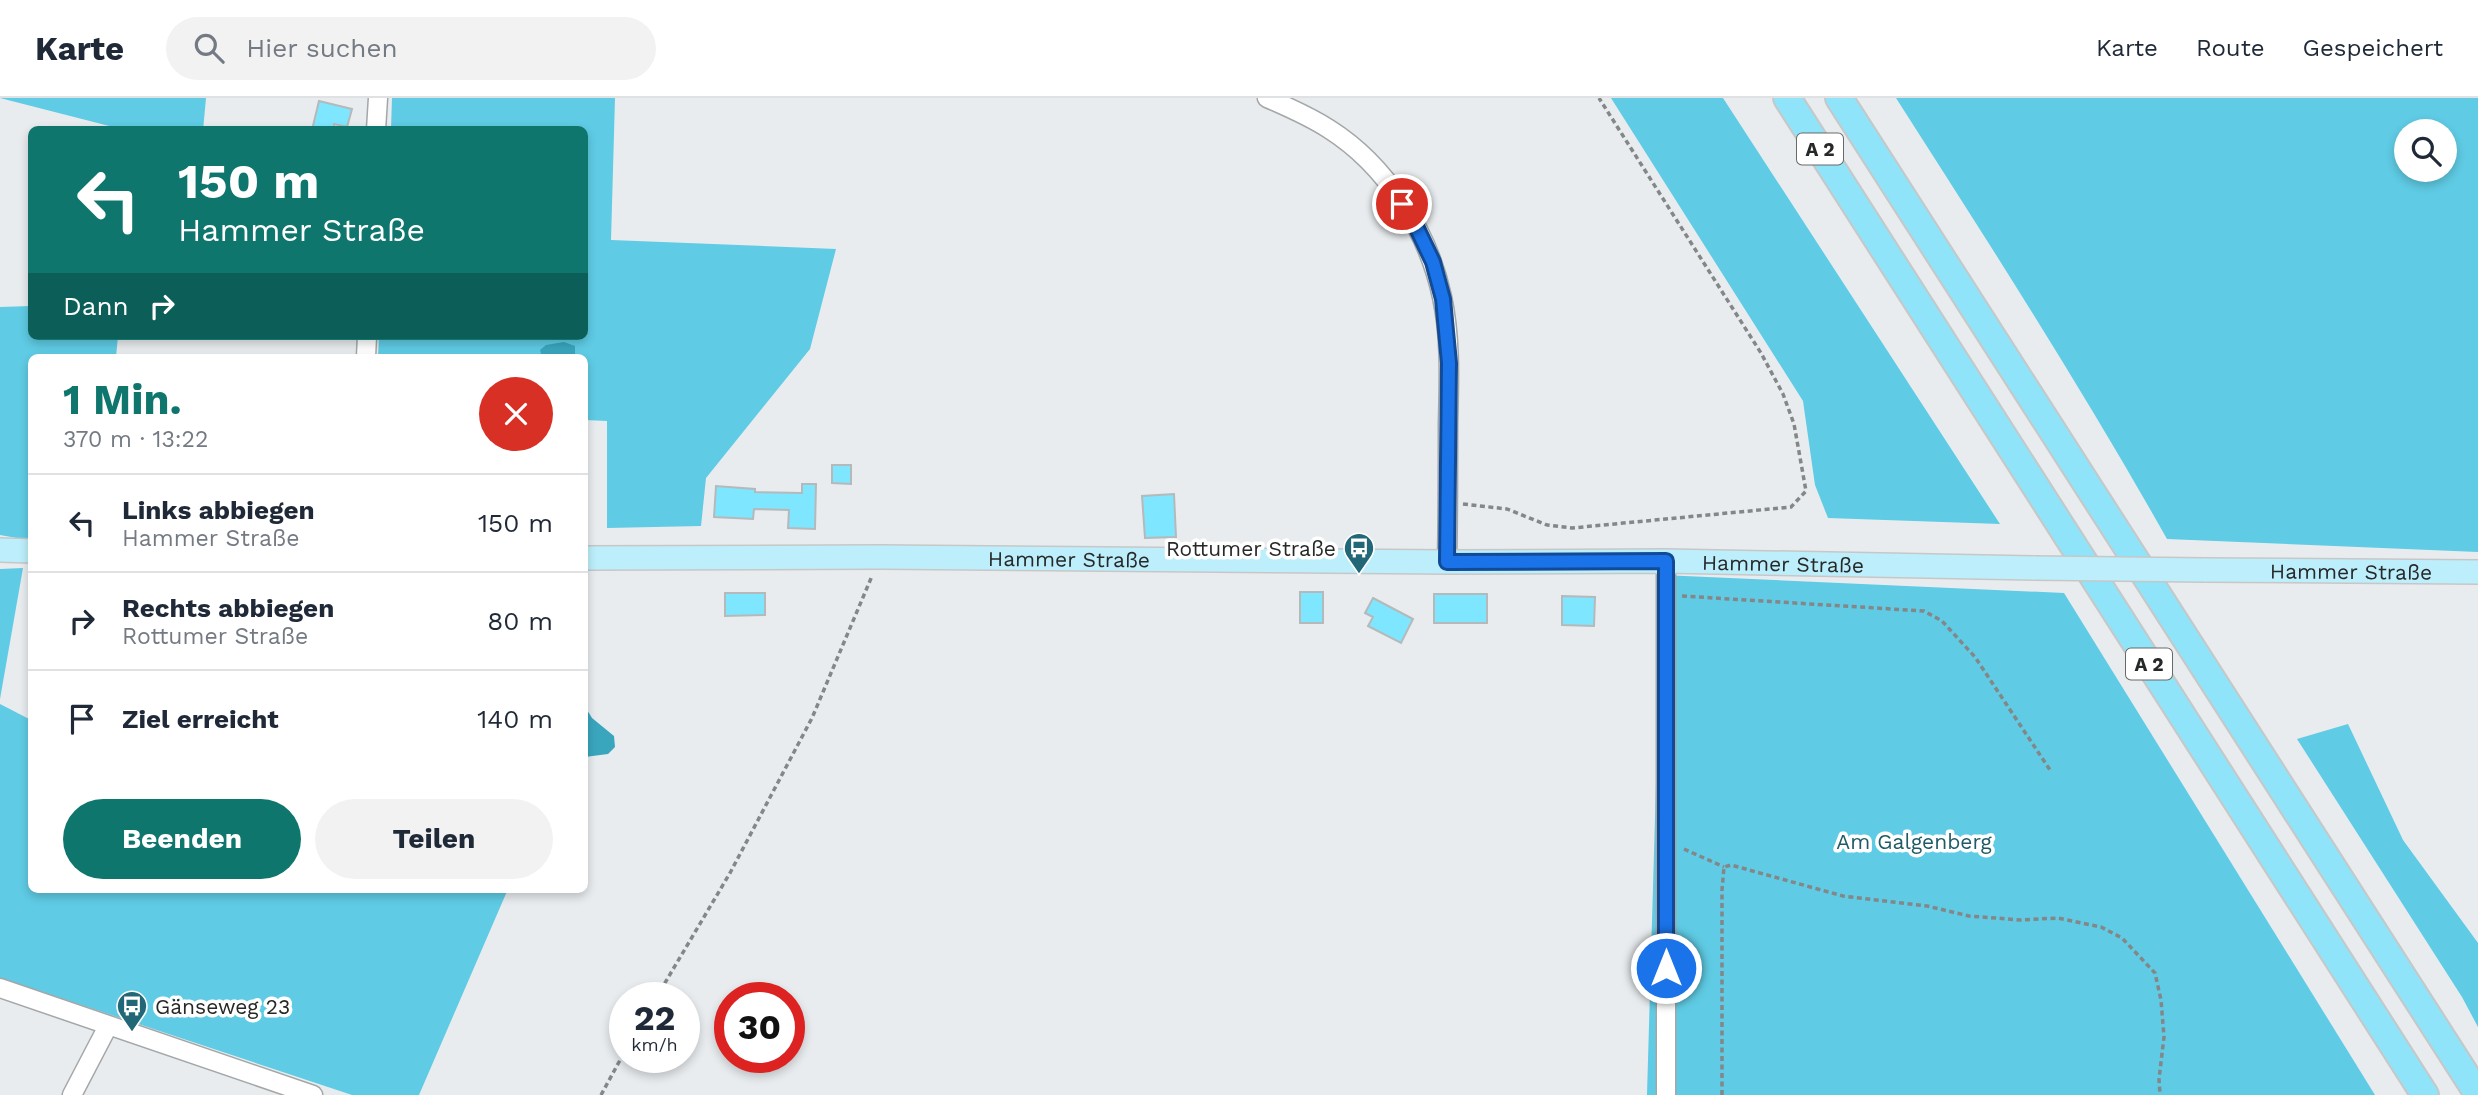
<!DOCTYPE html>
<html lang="de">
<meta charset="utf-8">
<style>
body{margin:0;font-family:"Work Sans",sans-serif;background:#f2f2f3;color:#1f2937;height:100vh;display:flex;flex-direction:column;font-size:26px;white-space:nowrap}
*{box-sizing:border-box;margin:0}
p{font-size:23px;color:#747a83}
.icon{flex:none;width:38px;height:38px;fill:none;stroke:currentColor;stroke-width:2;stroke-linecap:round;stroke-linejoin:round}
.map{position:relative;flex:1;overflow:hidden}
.side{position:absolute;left:28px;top:256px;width:560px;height:539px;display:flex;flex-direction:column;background:#fff;border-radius:10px;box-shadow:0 4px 10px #0003}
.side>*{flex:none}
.hud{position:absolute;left:28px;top:28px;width:560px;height:214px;border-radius:10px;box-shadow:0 4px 10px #0003;background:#0f766e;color:#fff;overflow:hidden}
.tools{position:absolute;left:2394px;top:21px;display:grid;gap:14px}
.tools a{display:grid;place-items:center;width:63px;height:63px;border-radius:50%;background:#fff;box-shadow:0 4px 10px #0003;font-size:35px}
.speed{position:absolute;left:609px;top:884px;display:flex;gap:14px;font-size:35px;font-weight:700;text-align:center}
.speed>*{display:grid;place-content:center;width:91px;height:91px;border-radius:50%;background:#fff;box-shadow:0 4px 10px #0003;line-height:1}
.speed small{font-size:18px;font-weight:400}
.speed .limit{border:10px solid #d22;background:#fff;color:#111}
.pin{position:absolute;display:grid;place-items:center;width:60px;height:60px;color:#fff;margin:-30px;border:4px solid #fff;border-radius:50%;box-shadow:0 2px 7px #0007}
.me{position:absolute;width:77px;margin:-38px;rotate:0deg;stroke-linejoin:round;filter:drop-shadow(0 0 5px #0008)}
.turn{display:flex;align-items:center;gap:24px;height:147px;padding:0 35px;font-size:32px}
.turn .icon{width:91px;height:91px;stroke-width:2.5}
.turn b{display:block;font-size:49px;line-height:60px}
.then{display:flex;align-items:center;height:66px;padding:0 35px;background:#0003;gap:14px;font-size:26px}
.round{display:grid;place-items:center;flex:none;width:74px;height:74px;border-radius:37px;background:#f2f2f3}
.head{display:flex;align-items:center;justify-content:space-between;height:119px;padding:0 35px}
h1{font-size:42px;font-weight:700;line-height:52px;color:#0f766e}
.button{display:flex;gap:14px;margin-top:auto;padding:14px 35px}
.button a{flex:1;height:80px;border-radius:42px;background:#0f766e;color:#fff;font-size:28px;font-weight:700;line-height:80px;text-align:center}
.button a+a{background:#f2f2f3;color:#1f2937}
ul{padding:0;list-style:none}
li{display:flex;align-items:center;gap:21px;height:98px;padding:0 35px;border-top:2px solid #e0e1e3}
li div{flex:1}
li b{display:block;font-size:26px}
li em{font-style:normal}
header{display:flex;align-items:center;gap:42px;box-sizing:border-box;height:98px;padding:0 35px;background:#fff;border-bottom:2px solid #e0e1e3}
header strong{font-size:33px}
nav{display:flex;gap:38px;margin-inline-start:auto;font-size:24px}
.search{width:490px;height:63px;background:#f2f2f3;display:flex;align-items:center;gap:18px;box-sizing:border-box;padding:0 24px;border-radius:38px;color:#747a83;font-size:26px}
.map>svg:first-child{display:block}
.green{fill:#5fcbe4;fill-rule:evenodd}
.water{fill:#39a6be}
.building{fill:#7ee6ff;stroke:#b5b9ba;stroke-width:2}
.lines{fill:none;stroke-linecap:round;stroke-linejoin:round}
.minor-casing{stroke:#a3a7a8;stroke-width:21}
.major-casing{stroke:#c7c7c7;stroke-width:26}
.highway-casing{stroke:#c7c7c7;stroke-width:30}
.path{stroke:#848788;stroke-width:3.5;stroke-dasharray:5 3.5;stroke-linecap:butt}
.minor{stroke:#fff;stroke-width:18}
.major{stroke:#bceffb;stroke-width:23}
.highway{stroke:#8fe4f9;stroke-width:26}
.major-bridge-casing{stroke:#c7c7c7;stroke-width:26;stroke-linecap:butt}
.major-bridge{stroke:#bceffb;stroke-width:23}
.route-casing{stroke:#114b97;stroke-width:18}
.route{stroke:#1a73e8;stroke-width:12}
.labels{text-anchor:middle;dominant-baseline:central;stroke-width:7;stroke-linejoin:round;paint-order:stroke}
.shield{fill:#fff;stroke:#686969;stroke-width:2}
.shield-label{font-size:19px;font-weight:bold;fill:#272929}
.poi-label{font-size:21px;fill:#272929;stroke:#fff;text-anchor:end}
.street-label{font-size:21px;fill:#272929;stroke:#fff}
.park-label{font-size:21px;fill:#1f5a67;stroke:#fff}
</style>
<header>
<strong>Karte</strong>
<div class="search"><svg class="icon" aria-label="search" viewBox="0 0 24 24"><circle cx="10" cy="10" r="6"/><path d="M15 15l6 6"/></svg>Hier suchen</div>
<nav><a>Karte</a><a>Route</a><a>Gespeichert</a></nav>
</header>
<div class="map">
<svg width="2478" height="997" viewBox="0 0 2478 997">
<rect width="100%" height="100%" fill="#e8ecee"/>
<g class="green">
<polygon points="0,0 206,0 203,32 121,31"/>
<polygon points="392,0 615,0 611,142 836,151 810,251 706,380 701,428 607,430 607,323 585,322 584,259 378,259 379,238 584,238 584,32 391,31"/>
<polygon points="1611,0 1723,0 2000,426 1828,420 1815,387 1803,303"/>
<path d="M1896 0H2478V454L2167 441C2082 290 1989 145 1896 0ZM2406 33H2445V72H2406Z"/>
<polygon points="31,208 32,238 118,238 116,259 32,259 31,441 28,442 0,437 0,209"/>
<polygon points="23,470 0,601 0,471"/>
<polygon points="1662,477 2064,495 2375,997 1647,997"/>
<polygon points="0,606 31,622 32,791 508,791 419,997 352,997 0,880"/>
<polygon points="2348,626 2403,742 2478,845 2478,929 2462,899 2297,641"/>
</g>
<g class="water">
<polygon points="564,244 575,248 575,259 542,259 540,252 546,247"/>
<polygon points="584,607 592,620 614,638 615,649 608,656 585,659"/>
</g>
<g class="building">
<polygon points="319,3 352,11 347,29 334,26 334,32 312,32"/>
<polygon points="832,367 851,367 851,386 832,385"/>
<polygon points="802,386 816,386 815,431 788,430 789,412 754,411 753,421 714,419 716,388 755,391 755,394 802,395"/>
<polygon points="1174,396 1176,439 1145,440 1142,398"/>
<rect x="1300" y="494" width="23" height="31"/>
<polygon points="725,495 765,495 765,517 725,518"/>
<rect x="1434" y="496" width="53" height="29"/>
<polygon points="1562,498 1595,499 1594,528 1562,527"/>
<polygon points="1373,500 1413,521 1401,545 1368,528 1373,519 1365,515"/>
</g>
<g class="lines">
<g class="minor-casing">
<g id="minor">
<path d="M1267 0C1288 9 1309 18 1329 31 1386 67 1428 133 1442 199 1451 240 1449 284 1448 326 1448 372 1448 418 1447 464"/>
<polyline points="376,32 378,0"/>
<polyline points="366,259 367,238"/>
<polyline points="0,890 313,997"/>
<polyline points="72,997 108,928"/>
<polyline points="1666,997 1666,463"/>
</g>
</g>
<g class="major-casing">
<g id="major">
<polyline points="0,452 32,453"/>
<path id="s1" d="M584 460 880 459 1447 464 1666 463 2035 470"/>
<path id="s2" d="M2204 472 2478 474"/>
</g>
</g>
<g class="highway-casing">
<g id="highway">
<polyline points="1787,0 2425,997"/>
<polyline points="1839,0 2478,996"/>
</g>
</g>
<g class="path">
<polyline points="1463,406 1507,411 1547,427 1572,430 1791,409 1806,393 1794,326 1783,296 1761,255 1599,0"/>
<polyline points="1682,498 1924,513 1942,523 1975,559 2050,672"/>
<polyline points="1684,751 1724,769"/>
<polyline points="656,900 730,775 812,620 872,478"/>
<polyline points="601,997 625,953"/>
<polyline points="1722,997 1722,792 1724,769 1731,767 1843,798 1927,808 1969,818 2021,822 2058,820 2101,829 2122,840 2155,875 2161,902 2164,939 2159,981 2160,997"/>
</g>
<use href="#minor" class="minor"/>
<use href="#major" class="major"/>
<use href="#highway" class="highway"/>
<g class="major-bridge-casing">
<polyline id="major-bridge" points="2035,470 2204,472"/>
</g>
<use href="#major-bridge" class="major-bridge"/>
</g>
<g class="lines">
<g class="route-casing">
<polyline id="route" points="1402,106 1414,124 1433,164 1443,201 1449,265 1447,464 1666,463 1666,870"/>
</g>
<use href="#route" class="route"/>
</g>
<defs>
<g id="bus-pin" transform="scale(1.575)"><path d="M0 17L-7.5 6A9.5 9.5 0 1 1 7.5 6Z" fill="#216777" stroke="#fff"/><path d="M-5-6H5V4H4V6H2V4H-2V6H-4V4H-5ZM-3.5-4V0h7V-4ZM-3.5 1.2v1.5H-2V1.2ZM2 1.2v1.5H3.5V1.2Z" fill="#fff"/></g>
</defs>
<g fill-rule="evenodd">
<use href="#bus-pin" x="1359" y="450"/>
<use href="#bus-pin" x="132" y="908"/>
</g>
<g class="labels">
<g class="shield">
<rect x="1797" y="35.5" width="46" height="31" rx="5"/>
<rect x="2126" y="550.5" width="46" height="31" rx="5"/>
</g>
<g class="shield-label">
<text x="1820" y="51">A 2</text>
<text x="2149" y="566">A 2</text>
</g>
<g class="poi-label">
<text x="1336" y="450">Rottumer Straße</text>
<text x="155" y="908" text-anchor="start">Gänseweg 23</text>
</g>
<g class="street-label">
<text stroke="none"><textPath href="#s1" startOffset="485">Hammer Straße</textPath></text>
<text stroke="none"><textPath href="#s1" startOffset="1199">Hammer Straße</textPath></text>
<text stroke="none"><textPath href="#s2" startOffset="147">Hammer Straße</textPath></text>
</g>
<g class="park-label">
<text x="1914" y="743">Am Galgenberg</text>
</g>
</g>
</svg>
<div class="tools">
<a><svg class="icon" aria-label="search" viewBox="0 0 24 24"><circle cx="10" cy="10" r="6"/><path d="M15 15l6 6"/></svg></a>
</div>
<div class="speed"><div>22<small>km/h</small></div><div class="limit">30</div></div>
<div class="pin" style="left:1402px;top:106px;background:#d93025"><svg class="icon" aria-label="arrive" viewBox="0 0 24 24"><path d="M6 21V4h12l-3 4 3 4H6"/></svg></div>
<svg class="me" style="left:1666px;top:870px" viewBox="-20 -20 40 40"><circle r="17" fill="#1a73e8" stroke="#fff" stroke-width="3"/><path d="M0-11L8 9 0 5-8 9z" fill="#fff"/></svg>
<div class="hud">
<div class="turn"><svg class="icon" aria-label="left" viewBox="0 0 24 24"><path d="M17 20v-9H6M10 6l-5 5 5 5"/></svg><div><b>150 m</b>Hammer Straße</div></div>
<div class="then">Dann<svg class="icon" aria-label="right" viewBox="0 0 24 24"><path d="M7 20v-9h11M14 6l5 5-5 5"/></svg></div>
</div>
<section class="side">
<div class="head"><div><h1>1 Min.</h1><p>370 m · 13:22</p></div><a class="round" style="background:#d93025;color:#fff"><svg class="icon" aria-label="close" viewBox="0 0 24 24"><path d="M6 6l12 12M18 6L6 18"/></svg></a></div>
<ul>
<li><svg class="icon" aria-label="left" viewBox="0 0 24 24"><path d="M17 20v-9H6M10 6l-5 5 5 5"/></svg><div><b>Links abbiegen</b><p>Hammer Straße</p></div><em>150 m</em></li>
<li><svg class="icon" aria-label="right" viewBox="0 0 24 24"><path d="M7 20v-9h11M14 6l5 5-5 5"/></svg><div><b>Rechts abbiegen</b><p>Rottumer Straße</p></div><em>80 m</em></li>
<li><svg class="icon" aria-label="arrive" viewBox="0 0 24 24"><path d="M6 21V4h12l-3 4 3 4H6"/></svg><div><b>Ziel erreicht</b></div><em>140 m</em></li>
</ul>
<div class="button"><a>Beenden</a><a>Teilen</a></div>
</section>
</div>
